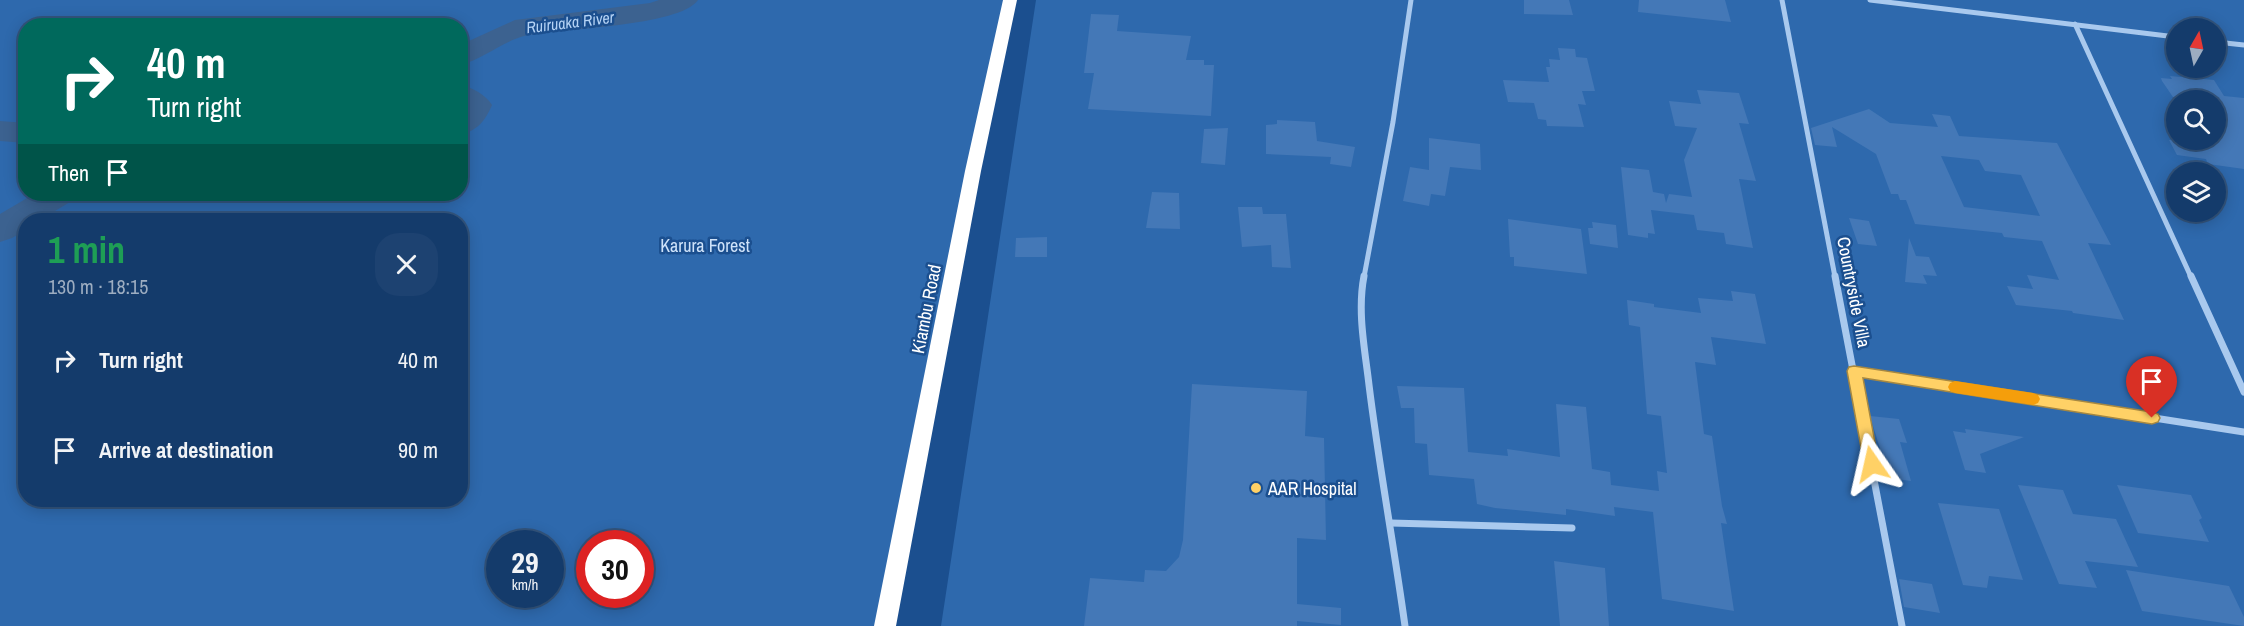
<!DOCTYPE html>
<meta charset="utf-8">
<style>
body{margin:0;font-family:"Archivo Narrow",sans-serif;background:#1d4271;color:#f1f3f6;height:100vh;display:flex;flex-direction:column;font-size:22px;white-space:nowrap}
*{box-sizing:border-box;margin:0}
p{font-size:20px;color:#9dadc1}
.icon{flex:none;width:33px;height:33px;fill:none;stroke:currentColor;stroke-width:2;stroke-linecap:round;stroke-linejoin:round}
.map{position:relative;flex:1;overflow:hidden}
.details{position:absolute;left:18px;top:213px;width:450px;height:294px;display:flex;flex-direction:column;background:#143b6b;border-radius:24px;box-shadow:0 3px 15px #0003,0 0 0 2px #33557e}
.details>*{flex:none}
.top-card{position:absolute;left:18px;top:18px;width:450px;height:183px;border-radius:24px;box-shadow:0 3px 15px #0003,0 0 0 2px #33557e;background:#00695c;color:#fff;overflow:hidden}
.needle{width:39px;rotate:9deg}
.controls{position:absolute;left:2166px;top:18px;display:grid;gap:12px}
.controls a{display:grid;place-items:center;width:60px;height:60px;border-radius:50%;background:#143b6b;box-shadow:0 3px 15px #0003,0 0 0 2px #33557e;font-size:30px}
.speed{position:absolute;left:486px;top:530px;display:flex;gap:12px;font-size:30px;font-weight:700;text-align:center}
.speed>*{display:grid;place-content:center;width:78px;height:78px;border-radius:50%;background:#143b6b;box-shadow:0 3px 15px #0003,0 0 0 2px #33557e;line-height:1}
.speed small{font-size:15px;font-weight:400}
.speed .limit{border:9px solid #d22;background:#fff;color:#111}
.pin{position:absolute;display:grid;place-items:center;width:51px;height:51px;color:#fff;margin:-62px -26px;border-radius:50% 50% 50% 0;rotate:-45deg;box-shadow:0 0 6px #0007}
.pin .icon{rotate:45deg}
.me{position:absolute;width:66px;margin:-33px;rotate:349deg;stroke-linejoin:round;filter:drop-shadow(0 0 4px #0008)}
.turn{display:flex;align-items:center;gap:21px;height:126px;padding:0 30px;font-size:27px}
.turn .icon{width:78px;height:78px;stroke-width:2.5}
.turn b{display:block;font-size:42px;line-height:51px}
.then{display:flex;align-items:center;height:57px;padding:0 30px;background:#0003;gap:12px;font-size:22px}
.round{display:grid;place-items:center;flex:none;width:63px;height:63px;border-radius:24px;background:#1d4271}
.overview{display:flex;align-items:center;justify-content:space-between;height:102px;padding:0 30px}
h1{font-size:36px;font-weight:700;line-height:45px;color:#1e9e55}
ul{padding:0;list-style:none}
li{display:flex;align-items:center;gap:18px;height:90px;padding:0 30px}
li div{flex:1}
li b{display:block;font-size:22px}
li em{font-style:normal}
.map>svg:first-child{display:block}
.green{fill:#2e69ad;fill-rule:evenodd}
.lines{fill:none;stroke-linecap:round;stroke-linejoin:round}
.river{fill:#3c6290;fill-rule:evenodd}
.building{fill:#4478b7;fill-rule:evenodd}
.street-far1{stroke:#a9c9ee;stroke-width:5}
.street{stroke:#a9c9ee;stroke-width:7}
.highway{fill:#fff;fill-rule:evenodd}
.route{fill:#ffd166;stroke:#a68842;stroke-width:1.5}
.slow{fill:#f59e0b}
.poi-dot{fill:#ffd166;stroke:#1b4f8f;stroke-width:2}
.labels{text-anchor:middle;dominant-baseline:central;stroke-width:5;stroke-linejoin:round;paint-order:stroke}
.far-water-label{font-size:16px;font-style:italic;fill:#b5d3f5;stroke:#1b4f8f}
.park-label{font-size:18px;fill:#cfe3fa;stroke:#1b4f8f}
.street-label{font-size:18px;fill:#fff;stroke:#1b4f8f}
.poi-label{font-size:18px;fill:#fff;stroke:#1b4f8f;text-anchor:start}
</style>
<div class="map">
<svg width="2244" height="626" viewBox="0 0 2244 626">
<rect width="100%" height="100%" fill="#1b4f8f"/>
<g class="green">
<path d="M0 0H1004L878 626H0ZM26 26H460V194H26ZM26 220H460V500H26ZM500 543H550V594H500ZM590 543H640V594H590Z"/>
<path d="M1036 0H2244V626H941ZM2176 28H2216V68H2176ZM2176 100H2216V140H2176ZM2176 172H2216V212H2176Z"/>
</g>
<g class="lines">
<g class="river">
<path d="M659 0H698C679 27 559 28 524 36 502 42 483 59 460 65V45L515 20 650 3Z"/>
<path d="M460 85C473 88 485 94 492 105 485 121 478 130 460 135Z"/>
<polygon points="0,121 26,123 26,143 0,141"/>
<polygon points="34,194 74,194 70,202 40,220 26,220 26,230 12,238 0,242 0,214"/>
</g>
</g>
<g class="building">
<polygon points="1524,0 1569,0 1573,15 1524,14"/>
<polygon points="1639,0 1725,0 1731,22 1638,12"/>
<polygon points="1091,14 1119,15 1117,31 1191,36 1186,60 1204,60 1204,65 1214,65 1211,116 1088,109 1094,73 1084,73"/>
<polygon points="1558,48 1575,49 1576,57 1587,58 1595,91 1582,91 1586,105 1578,104 1584,127 1547,126 1546,120 1538,119 1534,103 1508,102 1503,80 1549,82 1546,67 1550,67 1549,59 1560,60"/>
<polygon points="2170,76 2214,80 2224,96 2244,98 2244,169 2208,164 2206,159 2177,155 2169,140 2216,140 2216,100 2175,100 2162,81 2161,78 2172,79"/>
<polygon points="1697,90 1739,93 1749,124 1739,123 1756,181 1739,179 1753,248 1726,244 1724,233 1697,230 1694,215 1651,210 1655,234 1648,233 1648,238 1628,235 1621,167 1649,170 1653,192 1664,194 1666,203 1669,194 1692,197 1684,160 1697,128 1675,126 1669,101 1701,104"/>
<path d="M1869 109 1890 123 1938 127 1932 114 1950 116 1959 136 2057 143 2111 245 2088 243 2124 320 2073 313 2072 311 2016 305 2007 286 2033 289 2027 275 2059 280 2042 241 2004 237 2002 233 1915 224 1906 200H1900L1898 194H1891L1876 154 1832 127 1837 147 1815 145 1811 128ZM1941 156 1979 160 1985 171 2021 175 2040 216 1964 207Z"/>
<polygon points="1277,120 1315,122 1317,141 1355,147 1351,167 1330,164 1331,157 1266,154 1266,125 1277,124"/>
<polygon points="1228,128 1225,165 1201,163 1204,129"/>
<polygon points="1429,138 1480,144 1481,170 1450,167 1445,196 1431,194 1429,206 1403,201 1410,167 1429,170"/>
<polygon points="1152,192 1179,193 1180,229 1146,228"/>
<polygon points="1238,207 1262,207 1263,214 1286,214 1291,268 1272,267 1271,245 1242,247"/>
<polygon points="1849,218 1869,221 1877,246 1858,244"/>
<polygon points="1508,219 1581,229 1587,274 1514,266 1514,257 1510,257"/>
<polygon points="1592,222 1616,225 1618,248 1590,244 1588,228 1593,228"/>
<polygon points="1047,237 1047,257 1015,257 1016,238"/>
<polygon points="1909,238 1916,256 1929,257 1937,276 1923,275 1927,284 1905,282"/>
<polygon points="1731,291 1755,294 1766,344 1711,337 1716,365 1695,362 1704,434 1712,436 1722,506 1727,524 1721,523 1734,611 1662,599 1653,512 1614,507 1615,516 1566,509 1566,515 1495,508 1477,504 1474,479 1429,475 1427,444 1415,443 1414,408 1401,408 1397,386 1464,388 1468,452 1508,456 1507,449 1560,457 1556,404 1586,407 1592,469 1610,472 1611,485 1659,491 1657,471 1667,473 1661,416 1647,414 1640,327 1629,325 1627,300 1654,304 1654,307 1701,313 1698,298 1733,301"/>
<polygon points="1192,384 1307,391 1305,436 1324,438 1326,540 1297,538 1297,604 1341,608 1341,625 1297,621 1297,626 1084,626 1090,578 1144,582 1145,570 1166,571 1179,557 1183,540"/>
<polygon points="1870,416 1899,419 1907,443 1900,442 1911,481 1889,478"/>
<polygon points="1965,429 2024,437 1980,454 1986,473 1965,470 1953,431 1966,433"/>
<polygon points="2018,485 2063,490 2073,514 2116,519 2138,567 2085,561 2097,588 2059,584"/>
<polygon points="2117,485 2191,495 2202,518 2199,520 2209,542 2138,533"/>
<polygon points="1938,503 1999,509 2023,580 1989,576 1987,588 1963,585"/>
<polygon points="1554,561 1605,568 1609,626 1560,626"/>
<polygon points="2126,570 2229,586 2244,617 2244,626 2142,611"/>
<polygon points="1899,579 1932,584 1940,613 1904,607"/>
</g>
<g class="lines">
<g class="street-far1">
<polyline points="1782,0 1835,277"/>
<polyline points="1870,0 2176,37"/>
<polyline points="2075,24 2191,277"/>
<polyline points="2216,42 2244,45"/>
<polyline points="1364,277 1393,122 1411,0"/>
</g>
<g class="street">
<path d="M1364 276C1357 312 1365 350 1369 385 1379 466 1394 546 1405 626"/>
<polyline points="1835,276 1902,626"/>
<polyline points="2191,276 2244,392"/>
<polyline points="1854,371 2244,432"/>
<polyline points="1391,523 1572,528"/>
</g>
<polygon class="highway" points="1003,0 1017,0 981,171 896,626 874,626 965,171"/>
</g>
<polygon class="route" points="1854,366 2152,412 2158,414 2160,418 2158,422 2152,424 1863,378 1879,464 1877,468 1872,470 1866,468 1864,464 1847,371 1849,367"/>
<polygon class="slow" points="1955,381 2033,393 2038,395 2040,399 2038,403 2033,405 1955,393 1950,391 1948,387 1950,383"/>
<circle class="poi-dot" cx="1256" cy="488" r="6"/>
<g class="labels">
<g class="far-water-label">
<text transform="translate(570 22) rotate(-7)">Ruiruaka River</text>
</g>
<g class="park-label">
<text x="705" y="245">Karura Forest</text>
</g>
<g class="street-label">
<text transform="translate(1854 292) rotate(79)">Countryside Villa</text>
<text transform="translate(926 309) rotate(-79)">Kiambu Road</text>
</g>
<g class="poi-label">
<text x="1268" y="488">AAR Hospital</text>
</g>
</g>
</svg>
<div class="controls">
<a><svg class="needle" viewBox="-14 -14 28 28"><path d="M0-13l5 13h-10z" fill="#e53935"/><path d="M0 13l5-13h-10z" fill="#9dadc1"/></svg></a>
<a><svg class="icon" aria-label="search" viewBox="0 0 24 24"><circle cx="10" cy="10" r="6"/><path d="M15 15l6 6"/></svg></a>
<a><svg class="icon" aria-label="layers" viewBox="0 0 24 24"><path d="M12 4l9 5-9 5-9-5zM3 14l9 5 9-5"/></svg></a>
</div>
<div class="speed"><div>29<small>km/h</small></div><div class="limit">30</div></div>
<div class="pin" style="left:2152px;top:418px;background:#d93025"><svg class="icon" aria-label="arrive" viewBox="0 0 24 24"><path d="M6 21V4h12l-3 4 3 4H6"/></svg></div>
<svg class="me" style="left:1872px;top:464px" viewBox="-20 -20 40 40"><path d="M0-17L14 15 0 8-14 15z" fill="#ffd166" stroke="#fff" stroke-width="4"/></svg>
<div class="top-card">
<div class="turn"><svg class="icon" aria-label="right" viewBox="0 0 24 24"><path d="M7 20v-9h11M14 6l5 5-5 5"/></svg><div><b>40 m</b>Turn right</div></div>
<div class="then">Then<svg class="icon" aria-label="arrive" viewBox="0 0 24 24"><path d="M6 21V4h12l-3 4 3 4H6"/></svg></div>
</div>
<section class="details">
<div class="overview"><div><h1>1 min</h1><p>130 m · 18:15</p></div><a class="round"><svg class="icon" aria-label="close" viewBox="0 0 24 24"><path d="M6 6l12 12M18 6L6 18"/></svg></a></div>
<ul>
<li><svg class="icon" aria-label="right" viewBox="0 0 24 24"><path d="M7 20v-9h11M14 6l5 5-5 5"/></svg><div><b>Turn right</b></div><em>40 m</em></li>
<li><svg class="icon" aria-label="arrive" viewBox="0 0 24 24"><path d="M6 21V4h12l-3 4 3 4H6"/></svg><div><b>Arrive at destination</b></div><em>90 m</em></li>
</ul>
</section>
</div>
